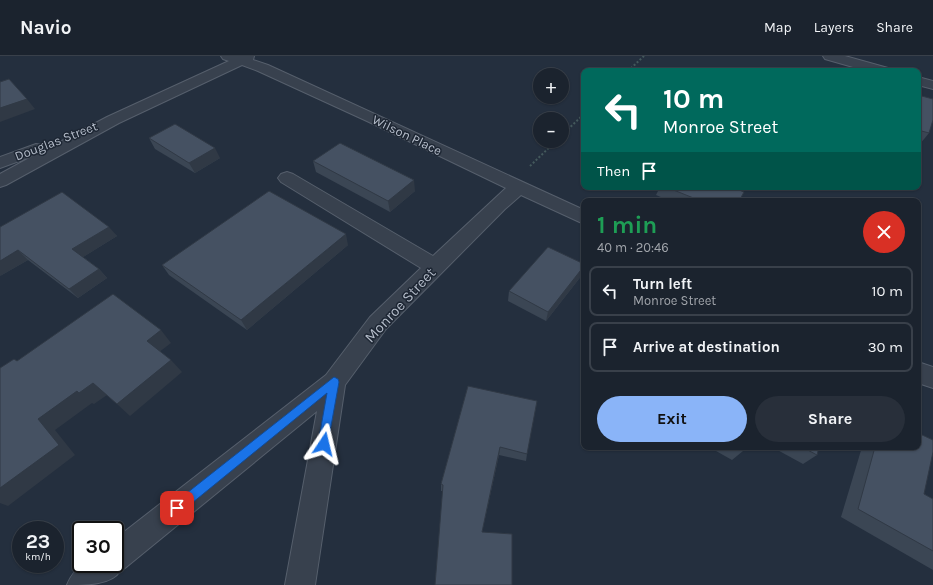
<!DOCTYPE html>
<meta charset="utf-8">
<style>
body{margin:0;font-family:Karla,sans-serif;background:#282f3a;color:#f1f3f6;height:100vh;display:flex;flex-direction:column;font-size:15px;white-space:nowrap}
*{box-sizing:border-box;margin:0}
p{font-size:13px;color:#a0a4aa}
.icon{flex:none;width:22px;height:22px;fill:none;stroke:currentColor;stroke-width:2;stroke-linecap:round;stroke-linejoin:round}
.map{position:relative;flex:1;overflow:hidden}
.details{position:absolute;left:581px;top:142px;width:340px;height:252px;display:flex;flex-direction:column;background:#1b232e;border-radius:8px;box-shadow:0 1px 3px #0004,0 0 0 1px #39404a}
.details>*{flex:none}
.top-card{position:absolute;left:581px;top:12px;width:340px;height:122px;border-radius:8px;box-shadow:0 1px 3px #0004,0 0 0 1px #39404a;background:#00695c;color:#fff;overflow:hidden}
.controls{position:absolute;left:533px;top:12px;display:grid;gap:8px}
.controls a{display:grid;place-items:center;width:36px;height:36px;border-radius:50%;background:#1b232e;box-shadow:0 1px 3px #0004,0 0 0 1px #39404a;font-size:20px}
.speed{position:absolute;left:12px;top:465px;display:flex;gap:8px;font-size:20px;font-weight:700;text-align:center}
.speed>*{display:grid;place-content:center;width:52px;height:52px;border-radius:50%;background:#1b232e;box-shadow:0 1px 3px #0004,0 0 0 1px #39404a;line-height:1}
.speed small{font-size:10px;font-weight:400}
.speed .limit{border:2px solid #111;border-radius:6px;background:#fff;color:#111}
.pin{position:absolute;display:grid;place-items:center;width:34px;height:34px;color:#fff;margin:-17px;border-radius:8px;box-shadow:0 2px 6px #0006}
.me{position:absolute;width:44px;margin:-22px;rotate:10deg;stroke-linejoin:round;filter:drop-shadow(0 0 3px #0008)}
.turn{display:flex;align-items:center;gap:14px;height:84px;padding:0 16px;font-size:18px}
.turn .icon{width:52px;height:52px;stroke-width:2.5}
.turn b{display:block;font-size:28px;line-height:34px}
.then{display:flex;align-items:center;height:38px;padding:0 16px;background:#0003;gap:8px;font-size:15px}
.round{display:grid;place-items:center;flex:none;width:42px;height:42px;border-radius:21px;background:#282f3a}
.head{display:flex;align-items:center;justify-content:space-between;height:68px;padding:0 16px}
h1{font-size:24px;font-weight:700;line-height:30px;color:#1e9e55}
.action{display:flex;gap:8px;margin-top:auto;padding:8px 16px}
.action a{flex:1;height:46px;border-radius:24px;background:#8ab4f8;color:#111;font-size:16px;font-weight:700;line-height:46px;text-align:center}
.action a+a{background:#282f3a;color:#f1f3f6}
ul{padding:0;list-style:none}
li{display:flex;align-items:center;gap:12px;height:50px;margin:0 8px 6px;padding:0 8px;border:2px solid #39404a;border-radius:8px}
li div{flex:1}
li b{display:block;font-size:15px}
li em{font-style:normal}
header{display:flex;align-items:center;gap:24px;box-sizing:border-box;height:56px;padding:0 20px;background:#1b232e;border-bottom:1px solid #39404a}
header strong{font-size:19px}
nav{display:flex;gap:22px;margin-inline-start:auto;font-size:14px}
.map>svg:first-child{display:block}
.lines{fill:none;stroke-linecap:round;stroke-linejoin:round}
.minor-casing{stroke:#565f6c;stroke-width:2}
.path{stroke:#44595c;stroke-width:2;stroke-dasharray:2 2;stroke-linecap:butt}
.minor{fill:#38414e;fill-rule:evenodd}
.wall{fill:#3b4654}
.shaded-wall{fill:#303945}
.building{fill:#455162;stroke:#303945}
.route{fill:#1a73e8;stroke:#114b97}
.labels{text-anchor:middle;dominant-baseline:central;stroke-width:3;stroke-linejoin:round;paint-order:stroke}
.far-street-label{font-size:13px;fill:#b4bcc9;stroke:#1d2633}
.street-label{font-size:15px;fill:#b4bcc9;stroke:#1d2633}
</style>
<header>
<strong>Navio</strong>
<nav><a>Map</a><a>Layers</a><a>Share</a></nav>
</header>
<div class="map">
<svg width="933" height="529" viewBox="0 0 933 529">
<rect width="100%" height="100%" fill="#242f3e"/>
<g class="lines">
<g class="minor-casing">
<g id="minor">
<path d="M221 0H254L253 4 268 9 584 154V168L521 139 505 153 386 273 345 329 315 529H285L317 355 125 512 120 515C112 529 85 529 67 529 78 503 91 508 115 508V483L326 319 370 261 421 212 281 126 278 122 281 118 287 116 293 118 433 200 506 132 367 65 258 15 242 9 119 67 6 129 0 131V118L33 100 0 112V101L36 88 42 89 44 93 43 95 107 61 229 5 223 3Z"/>
<polygon points="823,0 845,0 888,12 890,15 867,15 825,3"/>
<polygon points="918,21 933,25 933,33 918,29"/>
<polygon points="918,306 933,311 933,332 918,327"/>
</g>
</g>
<g class="path">
<polyline points="628,15 644,0"/>
<polyline points="562,79 584,58"/>
<polyline points="530,110 556,85"/>
</g>
<use href="#minor" class="minor"/>
</g>
<g class="wall">
<polygon points="918,39 929,77 920,88 918,87"/>
<polygon points="149,82 220,102 195,117 155,93"/>
<polygon points="313,105 415,135 390,156 316,116"/>
<polygon points="660,131 732,131 739,145 670,145 656,139"/>
<polygon points="62,136 117,180 83,201 99,213 107,222 78,242 28,204 0,220"/>
<polygon points="348,189 247,274 169,219 162,209"/>
<polygon points="584,208 584,211 582,219 546,265 508,245 509,235"/>
<polygon points="468,330 527,398 526,405 499,399 482,476 512,529 443,435 441,435 441,428"/>
<polygon points="709,391 745,391 743,395 732,404"/>
<polygon points="772,391 819,391 817,399 803,408"/>
<polygon points="862,391 918,391 924,438 933,443 933,514 841,461"/>
</g>
<g class="shaded-wall">
<polygon points="27,43 35,53 0,66 0,52"/>
<polygon points="215,92 220,102 195,117 189,107"/>
<polygon points="414,124 415,135 390,156 388,145"/>
<polygon points="109,171 117,180 80,203 72,193"/>
<polygon points="346,178 348,189 247,274 241,264"/>
<polygon points="18,194 28,204 0,220 0,205"/>
<polygon points="584,210 582,219 546,265 548,256"/>
<polygon points="99,213 107,222 78,242 69,233"/>
<polygon points="161,274 171,287 158,297 147,285"/>
<polygon points="171,304 182,316 130,360 117,348"/>
<polygon points="93,327 107,339 94,348 92,347 55,374 75,399 8,450 0,447 0,432 38,363 77,335"/>
<polygon points="500,391 499,399 481,481 482,476"/>
</g>
<g class="building">
<polygon points="9,23 27,43 0,52 0,26"/>
<polygon points="918,39 933,43 933,64 929,77 918,74"/>
<polygon points="175,68 215,92 189,107 149,82"/>
<polygon points="340,87 414,124 388,145 313,105"/>
<polygon points="666,131 732,131 744,136 739,145 701,145"/>
<polygon points="269,135 346,178 241,264 162,209"/>
<polygon points="62,136 109,171 72,193 99,213 69,233 18,194 0,205 0,171"/>
<polygon points="548,191 584,208 584,210 548,256 509,235"/>
<polygon points="113,238 161,274 147,285 171,304 117,348 93,327 79,337 77,335 38,363 59,389 0,432 0,312 14,303 17,305"/>
<polygon points="468,330 537,345 527,398 500,391 482,476 512,478 512,529 435,529 443,429 441,428"/>
<polygon points="918,377 933,384 933,396 924,438 933,443 933,495 858,453 875,391 918,391"/>
<polygon points="735,391 745,391 743,395"/>
<polygon points="802,391 819,391 817,399"/>
</g>
<polygon class="route" points="334,321 338,323 339,326 327,392 324,393 320,392 318,388 327,337 181,456 177,458 173,456 172,452 173,448"/>
<g class="labels">
<g class="far-street-label">
<text transform="translate(407 79) rotate(26)">Wilson Place</text>
<text transform="translate(56 85) rotate(-21)">Douglas Street</text>
</g>
<g class="street-label">
<text transform="translate(400 249) rotate(-47)">Monroe Street</text>
</g>
</g>
</svg>
<div class="controls">
<a>+</a>
<a>−</a>
</div>
<div class="speed"><div>23<small>km/h</small></div><div class="limit">30</div></div>
<div class="pin" style="left:177px;top:452px;background:#d93025"><svg class="icon" aria-label="arrive" viewBox="0 0 24 24"><path d="M6 21V4h12l-3 4 3 4H6"/></svg></div>
<svg class="me" style="left:324px;top:388px" viewBox="-20 -20 40 40"><path d="M0-17L14 15 0 8-14 15z" fill="#1a73e8" stroke="#fff" stroke-width="4"/></svg>
<div class="top-card">
<div class="turn"><svg class="icon" aria-label="left" viewBox="0 0 24 24"><path d="M17 20v-9H6M10 6l-5 5 5 5"/></svg><div><b>10 m</b>Monroe Street</div></div>
<div class="then">Then<svg class="icon" aria-label="arrive" viewBox="0 0 24 24"><path d="M6 21V4h12l-3 4 3 4H6"/></svg></div>
</div>
<section class="details">
<div class="head"><div><h1>1 min</h1><p>40 m · 20:46</p></div><a class="round" style="background:#d93025;color:#fff"><svg class="icon" aria-label="close" viewBox="0 0 24 24"><path d="M6 6l12 12M18 6L6 18"/></svg></a></div>
<ul>
<li><svg class="icon" aria-label="left" viewBox="0 0 24 24"><path d="M17 20v-9H6M10 6l-5 5 5 5"/></svg><div><b>Turn left</b><p>Monroe Street</p></div><em>10 m</em></li>
<li><svg class="icon" aria-label="arrive" viewBox="0 0 24 24"><path d="M6 21V4h12l-3 4 3 4H6"/></svg><div><b>Arrive at destination</b></div><em>30 m</em></li>
</ul>
<div class="action"><a>Exit</a><a>Share</a></div>
</section>
</div>
